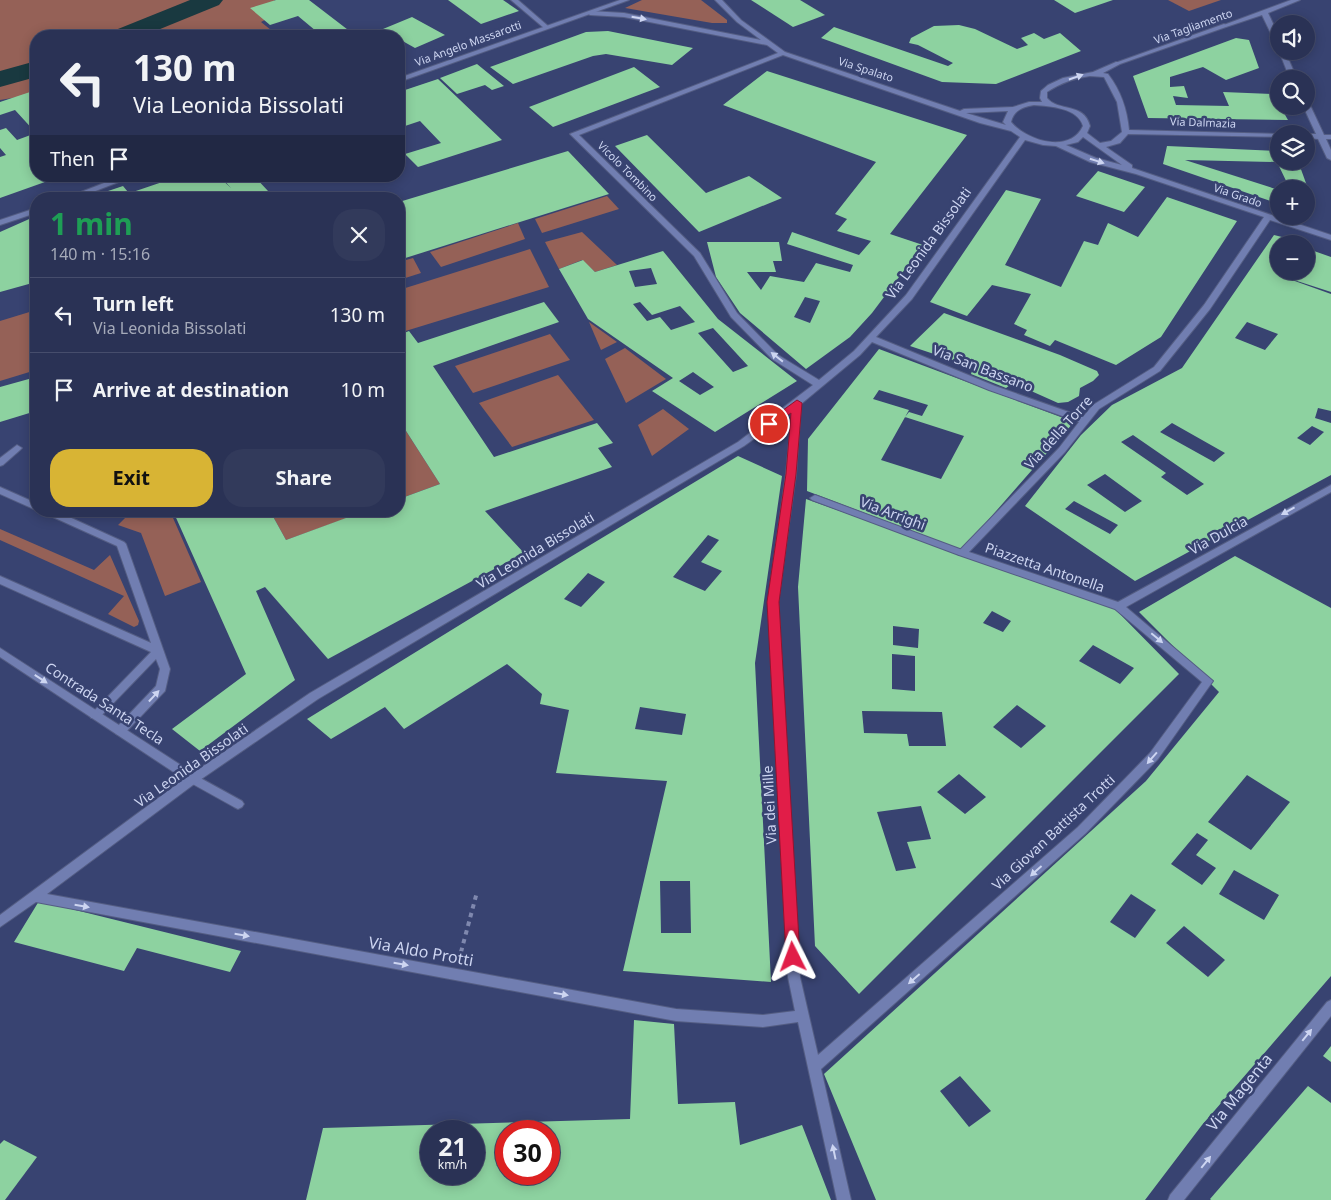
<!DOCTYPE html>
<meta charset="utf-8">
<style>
body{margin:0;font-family:"Noto Sans",sans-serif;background:#323a5b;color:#f1f3f6;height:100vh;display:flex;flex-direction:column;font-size:19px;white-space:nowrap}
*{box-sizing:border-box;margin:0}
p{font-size:16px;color:#a5aab9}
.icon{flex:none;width:28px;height:28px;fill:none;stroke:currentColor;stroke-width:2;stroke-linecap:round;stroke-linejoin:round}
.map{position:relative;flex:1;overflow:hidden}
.sheet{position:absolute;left:30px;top:192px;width:375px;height:325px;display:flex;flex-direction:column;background:#2a3255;border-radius:20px;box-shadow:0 2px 12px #0003,0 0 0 1px #464d6c}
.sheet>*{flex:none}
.guide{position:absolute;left:30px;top:30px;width:375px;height:152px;border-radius:20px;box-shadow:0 2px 12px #0003,0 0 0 1px #464d6c;background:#2a3255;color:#f1f3f6;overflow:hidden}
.tools{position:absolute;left:1270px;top:15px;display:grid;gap:10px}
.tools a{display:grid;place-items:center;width:45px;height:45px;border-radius:50%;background:#2a3255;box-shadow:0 2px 12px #0003,0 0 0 1px #464d6c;font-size:25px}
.speed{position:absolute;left:420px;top:1120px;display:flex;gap:10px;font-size:25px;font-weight:700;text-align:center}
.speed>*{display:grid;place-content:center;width:65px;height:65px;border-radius:50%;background:#2a3255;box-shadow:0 2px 12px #0003,0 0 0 1px #464d6c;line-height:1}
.speed small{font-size:12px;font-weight:400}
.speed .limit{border:8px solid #d22;background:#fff;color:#111}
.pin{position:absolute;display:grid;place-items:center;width:42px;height:42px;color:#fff;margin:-21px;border:2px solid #fff;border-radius:50%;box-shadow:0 1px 5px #0007}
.me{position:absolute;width:55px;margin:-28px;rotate:357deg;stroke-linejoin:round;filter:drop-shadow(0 0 4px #0008)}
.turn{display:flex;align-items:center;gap:18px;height:105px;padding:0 20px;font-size:22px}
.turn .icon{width:65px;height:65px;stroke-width:2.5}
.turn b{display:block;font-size:35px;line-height:42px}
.then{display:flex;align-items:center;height:48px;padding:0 20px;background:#0003;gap:10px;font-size:19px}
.round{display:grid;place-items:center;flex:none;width:52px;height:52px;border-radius:20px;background:#323a5b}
.head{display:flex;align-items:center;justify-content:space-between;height:85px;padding:0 20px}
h1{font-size:30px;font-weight:700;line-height:38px;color:#1e9e55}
.action{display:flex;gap:10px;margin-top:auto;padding:10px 20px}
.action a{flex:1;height:58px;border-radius:20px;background:#d8b434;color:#111;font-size:20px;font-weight:700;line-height:58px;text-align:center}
.action a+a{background:#323a5b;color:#f1f3f6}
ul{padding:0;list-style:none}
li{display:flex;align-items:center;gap:15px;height:75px;padding:0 20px;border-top:1px solid #464d6c}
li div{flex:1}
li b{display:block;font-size:19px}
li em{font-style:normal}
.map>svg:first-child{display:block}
.green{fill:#956157}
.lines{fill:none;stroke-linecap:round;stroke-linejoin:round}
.canal{fill:#193940;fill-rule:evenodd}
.building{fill:#8dd2a0;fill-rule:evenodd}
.service-casing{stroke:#545d83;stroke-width:2}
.pedestrian-casing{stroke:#545d83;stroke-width:2}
.minor-casing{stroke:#545d83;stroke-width:2}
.tertiary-casing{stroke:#545d83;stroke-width:2}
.path{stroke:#7f88ae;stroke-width:4;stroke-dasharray:4.5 4.5;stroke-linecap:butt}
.service{fill:#717eb1;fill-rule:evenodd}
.pedestrian{fill:#717eb1;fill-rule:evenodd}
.minor{fill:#717eb1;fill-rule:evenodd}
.tertiary{fill:#717eb1;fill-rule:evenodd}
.oneway{fill:#cdd5f1}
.route{fill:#e11d48;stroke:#92132f}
.labels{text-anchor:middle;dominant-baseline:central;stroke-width:5;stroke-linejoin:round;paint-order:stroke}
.far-street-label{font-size:11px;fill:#cdd5f1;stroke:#384371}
.street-label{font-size:14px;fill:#cdd5f1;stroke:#384371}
.near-street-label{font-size:16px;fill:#cdd5f1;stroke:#384371}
</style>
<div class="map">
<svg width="1331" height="1200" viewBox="0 0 1331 1200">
<rect width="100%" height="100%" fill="#384371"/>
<g class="green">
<polygon points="0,0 274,0 282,11 261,22 276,34 272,36 36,36 36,94 0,100"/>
<polygon points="642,0 701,0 727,20 727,23 712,23 625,8"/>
<polygon points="1168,0 1221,0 1189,11"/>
<polygon points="607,196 619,209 542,233 535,219"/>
<polygon points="518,223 525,239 441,267 430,252"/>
<polygon points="582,232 617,265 595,272 582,260 559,269 545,242"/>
<polygon points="530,249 549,287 399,333 399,290"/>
<polygon points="413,258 421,273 399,280 399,262"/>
<polygon points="36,310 36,370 0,381 0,321"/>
<polygon points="589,322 617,342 601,350"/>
<polygon points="550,334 570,360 473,393 455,366"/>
<polygon points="625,348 666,379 626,403 605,359"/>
<polygon points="558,375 594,420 512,447 479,403"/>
<polygon points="663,409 689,429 652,456 638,425"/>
<polygon points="404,428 440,484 399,499 399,430"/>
<polygon points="132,511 170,511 201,582 165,596 141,533 118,525"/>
<polygon points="270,511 350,511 353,516 286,540"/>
<polygon points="0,529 94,570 110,555 139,621 138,625 134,627 108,614 124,596 0,540"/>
</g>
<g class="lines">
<g class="canal">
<polygon points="190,0 223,0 219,5 143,36 110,36 113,31"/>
<polygon points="36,61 36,77 0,87 0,71"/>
</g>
</g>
<g class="building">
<polygon points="276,0 309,0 356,36 322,36 298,16 270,25 250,8"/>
<polygon points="448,0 503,0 519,11 481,24"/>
<polygon points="751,0 800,0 825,15 793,27"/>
<polygon points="1054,0 1113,0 1075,13"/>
<polygon points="412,17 445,35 415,48 399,39 399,36 395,36 383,29"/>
<polygon points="959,25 975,29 1017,49 1028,45 1021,38 1034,33 1044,39 1060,33 1081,51 996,84 942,82 821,38 834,27 948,66 953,63 918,45 909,43 911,38 934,26"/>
<polygon points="608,31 693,48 672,65 606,54 593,56 513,84 490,67 586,32"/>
<polygon points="1236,38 1249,40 1259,68 1226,80 1203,67 1170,77 1170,87 1184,86 1188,98 1173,96 1176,105 1229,106 1223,92 1273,94 1288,120 1148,118 1133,76"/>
<polygon points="477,64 504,86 492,90 485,85 457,94 440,78"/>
<polygon points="634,67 660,87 553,127 529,107"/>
<path d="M767 71 967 135 890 234 923 245 872 313 850 337 806 369 740 313 716 277 707 242H779L782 261H773L776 272H747L761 290 770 276 804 282 816 263 850 272 853 265 787 244 792 232 859 255 871 241 837 231 847 219 835 214 876 162 723 105ZM805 297 820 301 810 323 794 317Z"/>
<polygon points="438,79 502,140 418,167 405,154 441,143 420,121 399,128 399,92"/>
<polygon points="36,90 36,176 59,177 0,198 0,157 6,155 0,148 0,130 6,128 17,140 36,133 15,110 0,115 0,102"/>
<polygon points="647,135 706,193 749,176 782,198 699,232 615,146"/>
<polygon points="1167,146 1279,151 1279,161 1298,161 1311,197 1306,199 1306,189 1290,189 1277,162 1185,160 1279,190 1279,204 1163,164"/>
<polygon points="568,151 609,194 399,260 399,202"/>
<polygon points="1098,171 1145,187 1124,212 1076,196"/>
<polygon points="180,176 218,176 231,188 220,176 254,176 268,191 245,199 242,199 237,194 222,199 127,199 124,195"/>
<polygon points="123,186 128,192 121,195 124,199 84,199"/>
<polygon points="1006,190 1041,199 1005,265 1061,287 1084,241 1098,245 1108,223 1138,237 1167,197 1237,221 1161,337 1116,365 1055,340 1050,346 1024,335 1027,330 1014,324 1031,294 992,285 967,316 930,302"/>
<polygon points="36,216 36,282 0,292 0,232"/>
<path d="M1274 235 1306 243 1279 244V271H1298L1292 280 1331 294V411L1318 408 1315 418 1331 423V475L1135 581 1025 506 1081 435 1112 405 1182 368ZM1247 322 1278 334 1265 350 1235 338ZM1172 423 1225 453 1214 462 1160 432ZM1312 426 1324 432 1310 445 1297 438ZM1133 435 1204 484 1187 495 1161 477 1166 473 1121 442ZM1105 474 1142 501 1125 512 1087 485ZM1074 501 1118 525 1110 534 1065 509Z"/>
<path d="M663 251 718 319 797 381 715 432 652 391 673 378 588 319 559 269 583 260 595 272ZM651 268 657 284 635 287 629 271ZM640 302 652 315 680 306 695 322 671 330 660 317 647 321 633 304ZM713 328 748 366 733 372 698 333ZM693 372 714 387 700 395 679 381Z"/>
<polygon points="1314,251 1331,257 1331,292 1294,280 1300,271 1306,271 1306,263"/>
<polygon points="544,302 559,322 433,366 494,457 597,423 613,443 598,448 612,467 485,511 524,553 328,659 265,587 256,591 295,680 200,751 172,729 246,674 173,511 270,511 286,540 365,511 399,511 399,499 440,484 399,420 399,335 409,331 418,343"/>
<polygon points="944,313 1060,355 1097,371 1099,375 1093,381 1080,388 1079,396 1068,402 1058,403 1013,383 1006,388 971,374 972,371 962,368 961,363 910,346"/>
<path d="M879 349 1074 422 962 550 807 491 808 439ZM879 390 928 405 922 416 909 412 905 417 964 436 941 479 881 460 909 410 873 399Z"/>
<polygon points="36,377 36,411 0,422 0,387"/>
<path d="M738 456 782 476 755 663 771 982 623 971 667 781 556 773 569 710 540 704 542 694 507 664 404 729 385 707 331 739 307 719 567 559ZM708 535 719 540 701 562 722 571 705 591 673 577ZM588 573 605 582 581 607 564 599ZM640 707 686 714 682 735 635 729ZM660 881H690L691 933H661Z"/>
<path d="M806 499 1114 608 1179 674 859 994 815 946 798 587ZM992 611 1011 621 1003 632 983 623ZM893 626 919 629 918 648 893 645ZM1093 645 1134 668 1120 684 1079 661ZM892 654 915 656V691L892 689ZM1017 705 1046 726 1021 748 993 727ZM862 711 942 712 946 746H909L907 734 864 733ZM959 774 986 797 965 814 937 792ZM921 806 931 839 907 842 916 868 896 871 877 812Z"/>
<path d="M1235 556 1331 608V976L1202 1125 1145 1200H876L824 1074 1146 781 1219 692 1139 612ZM1247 775 1290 802 1251 850 1208 822ZM1197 833 1208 840 1196 855 1216 868 1202 885 1171 864ZM1234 870 1279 895 1264 920 1219 894ZM1131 894 1156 910 1135 938 1110 922ZM1184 926 1225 960 1208 977 1166 943ZM960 1076 991 1111 969 1127 940 1091Z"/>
<polygon points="39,901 241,951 230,972 137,948 124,971 14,942"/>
<path d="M634 1020 674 1024 678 1104 735 1102 740 1145 802 1125 831 1200H306L323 1128 630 1119ZM431 1131H474V1174H431ZM506 1131H549V1174H506Z"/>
<polygon points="1331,1046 1331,1062 1323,1056"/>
<polygon points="1308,1086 1331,1103 1331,1200 1211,1200 1210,1199"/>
<polygon points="4,1140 37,1157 5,1200 0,1200 0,1144"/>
</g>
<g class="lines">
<g class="service-casing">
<g id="service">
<polygon points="17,445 22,448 20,450 3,465 0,466 0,458"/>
<polygon points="0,487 36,503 36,510 0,494"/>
<polygon points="815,495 965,551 967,553 965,555 959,555 812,500 810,498"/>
<polygon points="42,511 56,511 124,542 126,544 170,669 165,691 124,734 120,735 116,734 115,731 116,728 156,686 160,669 156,659 99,718 91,718 90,715 151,652 0,584 0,576 151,643 117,546 44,513"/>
<polygon points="193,774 242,801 244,804 242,807 238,809 234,807 189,782 187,779 189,776"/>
</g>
</g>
<g class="pedestrian-casing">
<polygon id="pedestrian" points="1224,24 1226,25 1226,27 1120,64 1115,63"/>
</g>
<g class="minor-casing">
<g id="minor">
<polygon points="511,0 518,0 548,26 548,28 544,28"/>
<path d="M715 0H722L741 20 785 52 960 111 964 109 1013 107 1029 102H1042L1040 98 1041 91 1048 85 1063 78 1093 72 1116 62H1120V64L1103 73 1108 74C1121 91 1127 109 1129 130L1282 134H1279V137L1128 134 1120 143 1106 147 1132 165V168L1331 235V240L1270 220 1210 309 1160 371 1099 409 1065 452 969 552 1118 602 1331 485V492L1126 607 1213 681 1158 759 1086 833 821 1069 851 1200H837L798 1022 763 1027 676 1021 36 902 0 927V915L184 779 0 657V648L193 773 310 693 738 442 813 385 772 359 731 317 694 256 570 134 778 53 767 45 624 17 590 15 587 13 590 11 624 13 761 40 737 22ZM783 55 980 123 1011 131 1020 137 906 295 854 351 819 380 778 355 737 313 700 253 579 135ZM1090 76 1104 77 1117 102 1122 132 1111 141 1100 143 1087 133 1090 126C1084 102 1058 112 1047 98V92C1061 83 1074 78 1090 76ZM1034 105C1050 106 1078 108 1083 126 1070 154 1027 141 1011 122 1014 110 1023 107 1034 105ZM1008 111 1003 122 1006 125 966 113ZM1083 137 1122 165 1096 158 1066 145 1078 142ZM1025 140 1043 145 1056 146 1090 162 1136 174 1264 217 1204 305 1154 367 1093 405 1083 417 995 386 876 337 912 299ZM872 342 989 390 1079 422 1059 448 957 553 959 555 1115 609 1202 682 1150 753 1078 827 818 1055 800 977 778 602 796 474 801 404 860 355ZM792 411 786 474 768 602 788 977 795 1011 763 1015 676 1009 47 894 197 782 318 699 744 446Z"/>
<polygon points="1291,0 1300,0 1268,13 1279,36 1279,46 1276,44 1262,15 1226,27 1221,26"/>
<polygon points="1279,51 1285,51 1297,79 1290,79"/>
<polygon points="1306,103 1310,105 1324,135 1331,135 1331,139 1326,139 1331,150 1331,160 1327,158 1318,139 1306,138 1306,134 1316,134 1303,106 1306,106"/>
<polygon points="1331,1000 1331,1016 1184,1200 1168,1200 1170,1195 1327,1002"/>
</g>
</g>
<g class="tertiary-casing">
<g id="tertiary">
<polygon points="620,0 629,0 399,82 399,78"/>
<polygon points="122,176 134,176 75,199 63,199"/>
<polygon points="36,208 36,213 0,225 0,220"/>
</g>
</g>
<polyline class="path" points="461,952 477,892"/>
<use href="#service" class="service"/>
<use href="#pedestrian" class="pedestrian"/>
<use href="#minor" class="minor"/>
<use href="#tertiary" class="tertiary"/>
</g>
<defs><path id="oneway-solid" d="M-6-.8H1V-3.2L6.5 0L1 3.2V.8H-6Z" transform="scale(1.25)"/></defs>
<g class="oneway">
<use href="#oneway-solid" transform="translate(639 18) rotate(10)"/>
<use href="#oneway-solid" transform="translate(1076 77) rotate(-19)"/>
<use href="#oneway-solid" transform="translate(1097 161) rotate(18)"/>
<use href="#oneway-solid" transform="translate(777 357) rotate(-142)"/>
<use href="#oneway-solid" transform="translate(1288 511) rotate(151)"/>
<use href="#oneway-solid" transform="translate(1157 638) rotate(40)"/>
<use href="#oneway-solid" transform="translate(41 679) rotate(33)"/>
<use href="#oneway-solid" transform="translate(154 696) rotate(-47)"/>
<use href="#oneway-solid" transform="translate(1152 758) rotate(131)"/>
<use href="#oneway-solid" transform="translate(1036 871) rotate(138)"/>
<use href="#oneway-solid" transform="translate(82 906) rotate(10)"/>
<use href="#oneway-solid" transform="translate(242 935) rotate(10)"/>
<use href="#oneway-solid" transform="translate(401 964) rotate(10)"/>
<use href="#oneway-solid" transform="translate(914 979) rotate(139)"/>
<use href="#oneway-solid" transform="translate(561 994) rotate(10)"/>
<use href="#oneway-solid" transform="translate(1307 1035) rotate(-51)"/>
<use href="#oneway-solid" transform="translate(834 1152) rotate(-102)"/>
<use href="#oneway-solid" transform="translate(1206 1162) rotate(-51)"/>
</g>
<polygon class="route" points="797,400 802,403 796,474 779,602 800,957 798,962 793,963 788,962 786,957 767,602 786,474 791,413 772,426 765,426 764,424"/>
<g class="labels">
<g class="far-street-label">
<text transform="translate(1193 26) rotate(-20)">Via Tagliamento</text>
<text transform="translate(468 43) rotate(-20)">Via Angelo Massarotti</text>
<text transform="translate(866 69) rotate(18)">Via Spalato</text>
<text transform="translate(1203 122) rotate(2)">Via Dalmazia</text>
<text transform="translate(628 171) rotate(45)">Vicolo Tombino</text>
<text transform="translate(1238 195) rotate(19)">Via Grado</text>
</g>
<g class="street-label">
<text transform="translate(928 243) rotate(-54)">Via Leonida Bissolati</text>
<text transform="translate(983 368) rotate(21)">Via San Bassano</text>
<text transform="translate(1058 432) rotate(-48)">Via della Torre</text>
<text transform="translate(893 513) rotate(21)">Via Arrighi</text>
<text transform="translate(1218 535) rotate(-29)">Via Dulcia</text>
<text transform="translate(535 550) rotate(-31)">Via Leonida Bissolati</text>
<text transform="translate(1045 567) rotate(19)">Piazzetta Antonella</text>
<text transform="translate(105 703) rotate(33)">Contrada Santa Tecla</text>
<text transform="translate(191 765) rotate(-35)">Via Leonida Bissolati</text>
<text transform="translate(769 805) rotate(-93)">Via dei Mille</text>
<text transform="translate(1053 832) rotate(-43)">Via Giovan Battista Trotti</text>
</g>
<g class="near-street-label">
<text transform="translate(421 951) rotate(10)">Via Aldo Protti</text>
<text transform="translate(1239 1092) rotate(-51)">Via Magenta</text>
</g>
</g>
</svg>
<div class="tools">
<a><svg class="icon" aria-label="sound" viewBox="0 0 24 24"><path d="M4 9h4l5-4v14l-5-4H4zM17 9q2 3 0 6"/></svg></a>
<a><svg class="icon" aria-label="search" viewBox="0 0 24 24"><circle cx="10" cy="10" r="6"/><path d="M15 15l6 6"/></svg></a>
<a><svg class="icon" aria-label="layers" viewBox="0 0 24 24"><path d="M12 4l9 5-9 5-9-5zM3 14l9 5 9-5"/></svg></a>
<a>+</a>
<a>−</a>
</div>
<div class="speed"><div>21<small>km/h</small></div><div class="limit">30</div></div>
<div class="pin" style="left:769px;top:424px;background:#d93025"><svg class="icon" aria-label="arrive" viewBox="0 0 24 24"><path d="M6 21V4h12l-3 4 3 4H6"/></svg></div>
<svg class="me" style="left:793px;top:957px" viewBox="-20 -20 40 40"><path d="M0-17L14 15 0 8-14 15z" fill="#e11d48" stroke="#fff" stroke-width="4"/></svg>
<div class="guide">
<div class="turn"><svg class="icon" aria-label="left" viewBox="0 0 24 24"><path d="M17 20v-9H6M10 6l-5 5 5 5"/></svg><div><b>130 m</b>Via Leonida Bissolati</div></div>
<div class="then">Then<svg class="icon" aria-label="arrive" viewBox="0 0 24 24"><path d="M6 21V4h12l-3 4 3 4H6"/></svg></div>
</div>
<section class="sheet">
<div class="head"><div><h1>1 min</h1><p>140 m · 15:16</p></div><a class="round"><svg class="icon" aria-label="close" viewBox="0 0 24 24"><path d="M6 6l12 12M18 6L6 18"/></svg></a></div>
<ul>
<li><svg class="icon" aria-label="left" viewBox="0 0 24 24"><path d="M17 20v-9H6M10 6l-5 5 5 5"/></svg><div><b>Turn left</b><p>Via Leonida Bissolati</p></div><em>130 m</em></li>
<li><svg class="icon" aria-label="arrive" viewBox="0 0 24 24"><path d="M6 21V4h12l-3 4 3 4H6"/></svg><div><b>Arrive at destination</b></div><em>10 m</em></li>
</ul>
<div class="action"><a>Exit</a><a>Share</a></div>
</section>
</div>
